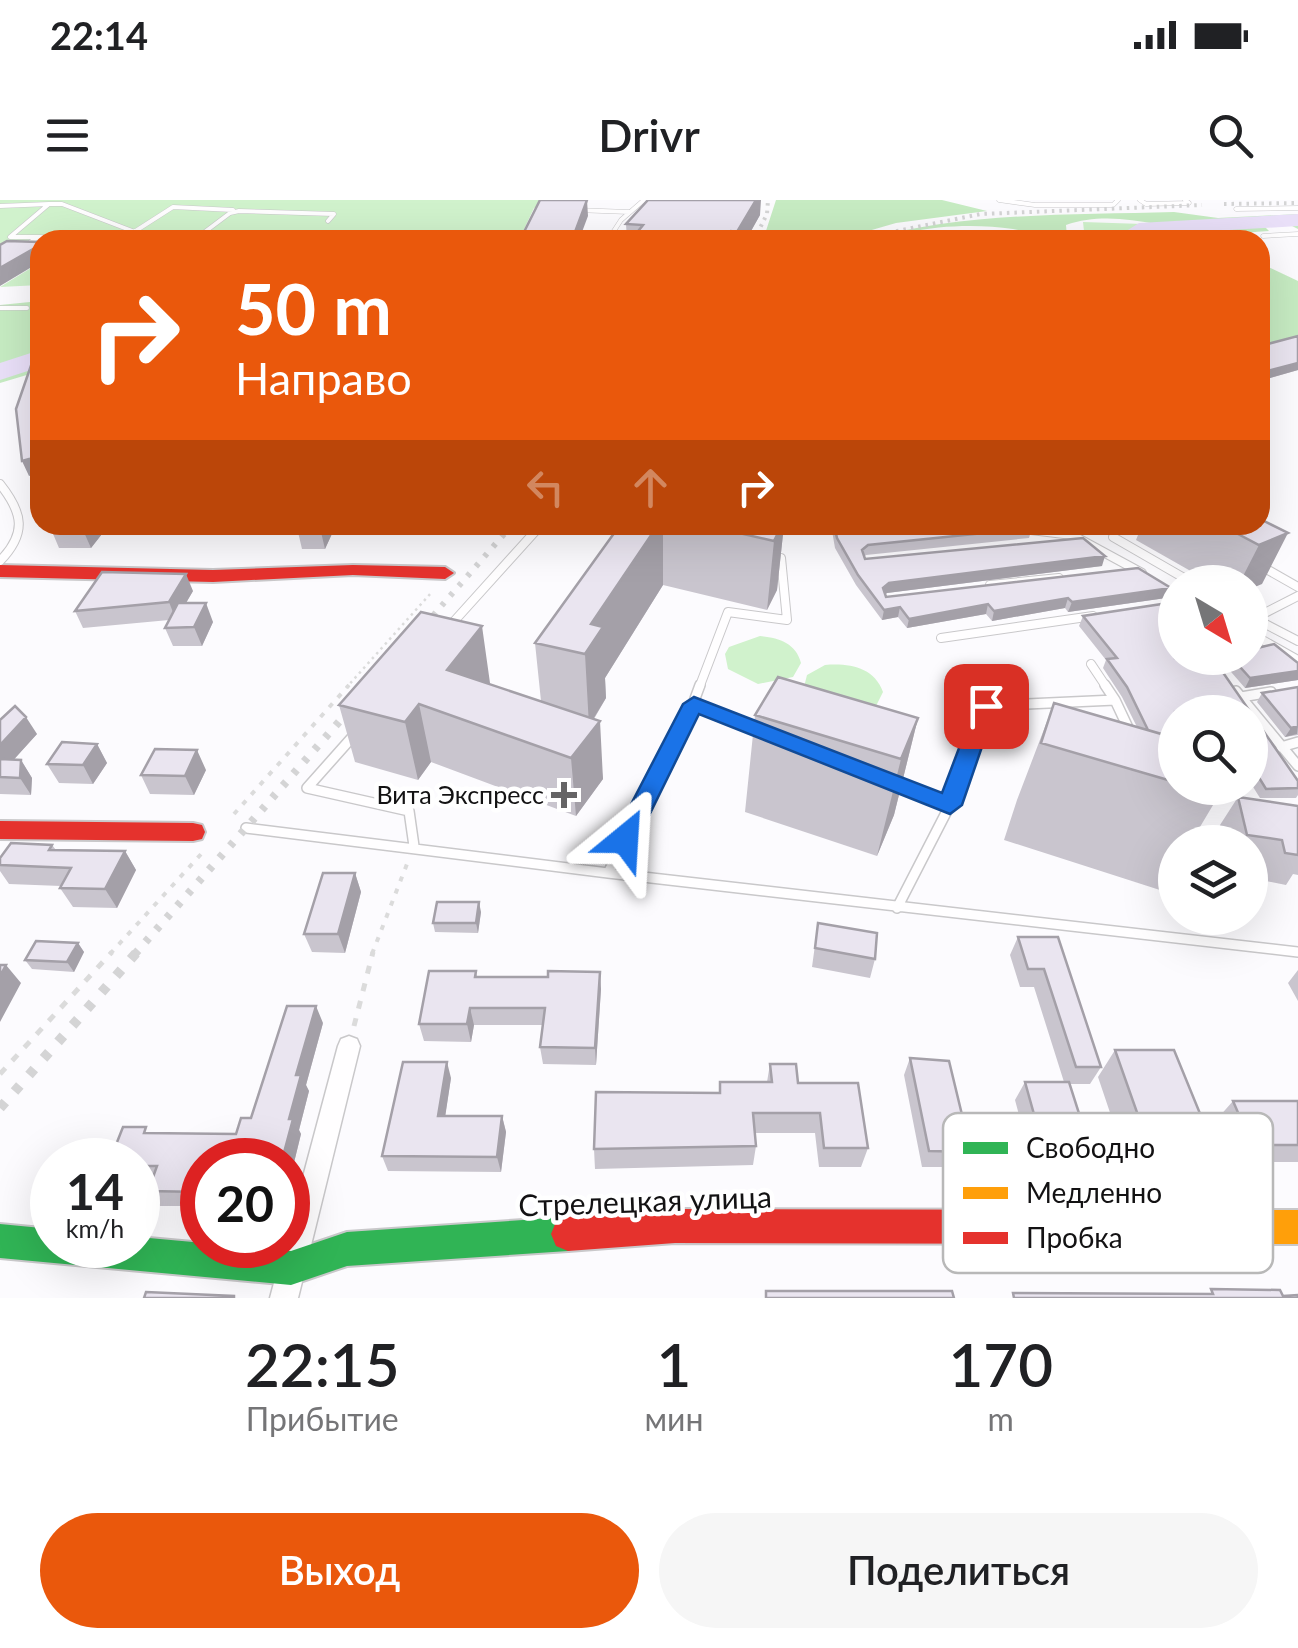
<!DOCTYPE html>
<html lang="ru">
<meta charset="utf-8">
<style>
:root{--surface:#fff;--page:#f6f6f6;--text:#202124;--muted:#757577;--accent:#ea580c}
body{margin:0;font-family:Lato,sans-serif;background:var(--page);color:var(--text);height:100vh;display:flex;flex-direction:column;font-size:38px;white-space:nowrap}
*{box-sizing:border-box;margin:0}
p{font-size:32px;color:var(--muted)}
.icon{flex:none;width:55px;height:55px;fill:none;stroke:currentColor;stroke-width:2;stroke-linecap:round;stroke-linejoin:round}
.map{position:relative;height:1098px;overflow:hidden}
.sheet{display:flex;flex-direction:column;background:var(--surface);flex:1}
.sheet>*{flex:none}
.guide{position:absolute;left:30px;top:30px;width:1240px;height:305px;border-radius:30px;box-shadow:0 10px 40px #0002;background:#ea580c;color:#fff;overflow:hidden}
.needle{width:65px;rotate:142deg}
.controls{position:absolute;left:1158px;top:365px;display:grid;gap:20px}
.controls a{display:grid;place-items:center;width:110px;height:110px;border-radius:50%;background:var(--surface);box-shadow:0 10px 40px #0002;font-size:50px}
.speed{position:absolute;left:30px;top:938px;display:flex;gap:20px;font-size:50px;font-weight:700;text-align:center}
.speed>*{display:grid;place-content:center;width:130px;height:130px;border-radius:50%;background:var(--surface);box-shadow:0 10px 40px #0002;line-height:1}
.speed small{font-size:25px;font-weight:400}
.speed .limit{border:15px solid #d22;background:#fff;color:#111}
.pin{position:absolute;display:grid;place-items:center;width:85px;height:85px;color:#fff;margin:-42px;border-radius:20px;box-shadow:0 5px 15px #0006}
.me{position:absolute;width:110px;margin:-55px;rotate:27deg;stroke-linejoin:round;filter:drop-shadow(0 0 8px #0008)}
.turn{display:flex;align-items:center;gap:35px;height:210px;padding:0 40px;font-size:45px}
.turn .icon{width:130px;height:130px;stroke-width:2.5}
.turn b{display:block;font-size:70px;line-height:85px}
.lanes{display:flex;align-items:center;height:95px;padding:0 40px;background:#0003;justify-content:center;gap:50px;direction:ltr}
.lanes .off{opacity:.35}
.eta{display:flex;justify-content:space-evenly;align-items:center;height:170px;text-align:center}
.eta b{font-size:60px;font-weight:600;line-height:70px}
.primary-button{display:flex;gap:20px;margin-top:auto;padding:20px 40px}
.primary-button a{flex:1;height:115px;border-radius:60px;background:var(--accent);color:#fff;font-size:40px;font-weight:600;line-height:115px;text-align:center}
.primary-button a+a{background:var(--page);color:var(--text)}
.status{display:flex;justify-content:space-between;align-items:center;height:70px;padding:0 50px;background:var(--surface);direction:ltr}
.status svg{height:28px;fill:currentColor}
header{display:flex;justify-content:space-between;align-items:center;height:130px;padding:0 40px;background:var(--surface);font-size:45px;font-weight:600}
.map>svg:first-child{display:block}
.green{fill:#d0f2cc}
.forest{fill:#c6ebc2}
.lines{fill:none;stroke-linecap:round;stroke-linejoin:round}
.river{fill:#e9dff8;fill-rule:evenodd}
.lane-far2-casing{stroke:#c9c8ca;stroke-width:5}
.lane-far1-casing{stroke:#c9c8ca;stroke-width:10}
.lane-casing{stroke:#c9c8ca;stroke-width:12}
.street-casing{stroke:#c9c8ca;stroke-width:3}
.fast-casing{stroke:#c9c8ca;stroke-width:4}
.slow-casing{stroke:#c9c8ca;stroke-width:4}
.jam-casing{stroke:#c9c8ca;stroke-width:4}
.path-far2{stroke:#dbdbdb;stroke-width:2.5;stroke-dasharray:2.5 4;stroke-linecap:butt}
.path-far1{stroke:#dbdbdb;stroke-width:4;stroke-dasharray:5 8;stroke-linecap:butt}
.path{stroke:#dbdbdb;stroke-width:5;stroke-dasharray:8 10;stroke-linecap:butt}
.lane-far2{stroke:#fffeff;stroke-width:4}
.lane-far1{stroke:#fffeff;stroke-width:8}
.lane{stroke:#fffeff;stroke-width:9}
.street{fill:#fffeff;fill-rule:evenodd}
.fast{fill:#30b455;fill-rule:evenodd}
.slow{fill:#ff9f0a;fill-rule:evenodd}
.jam{fill:#e5322d;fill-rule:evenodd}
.rail-far3{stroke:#d4d4d5;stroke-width:4;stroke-dasharray:2.5 5;stroke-linecap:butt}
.rail-far2{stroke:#d4d4d5;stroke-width:6;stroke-dasharray:4 9;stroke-linecap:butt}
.rail-far1{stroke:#d4d4d5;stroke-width:8;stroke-dasharray:5 11;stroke-linecap:butt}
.rail{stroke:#d4d4d5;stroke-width:10;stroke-dasharray:8 14;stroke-linecap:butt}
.wall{fill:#c9c5ce}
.shaded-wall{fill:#a4a0a8}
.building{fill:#eae5f0;stroke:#a4a0a8;stroke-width:2.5}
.route{fill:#1a73e8;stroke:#114b97;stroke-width:2.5}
.poi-dot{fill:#656465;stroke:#fff;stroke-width:4}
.labels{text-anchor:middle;stroke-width:9;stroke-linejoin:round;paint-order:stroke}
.poi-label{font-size:25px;fill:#131213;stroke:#fff;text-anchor:end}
.near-street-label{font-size:30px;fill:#131213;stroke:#fff}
.key{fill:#fff;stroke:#b8b8b8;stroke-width:2.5}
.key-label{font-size:28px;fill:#131213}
</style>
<div class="status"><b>22:14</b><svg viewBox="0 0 49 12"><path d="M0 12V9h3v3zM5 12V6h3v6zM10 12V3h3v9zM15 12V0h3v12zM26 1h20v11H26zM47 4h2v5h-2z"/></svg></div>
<header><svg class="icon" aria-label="menu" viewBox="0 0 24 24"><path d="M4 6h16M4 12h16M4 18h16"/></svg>Drivr<svg class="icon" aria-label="search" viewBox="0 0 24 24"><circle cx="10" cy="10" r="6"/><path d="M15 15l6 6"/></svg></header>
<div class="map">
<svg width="1298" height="1098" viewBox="0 0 1298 1098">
<rect width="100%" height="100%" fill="#fcfbfe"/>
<!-- green -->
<path class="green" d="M0,0h573l-39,8 -15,32h-479v45l-40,2 31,-19 -31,-1z
M1083,22l118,4 25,10 -8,4h-133z
M760,436c19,2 36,7 41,27l-8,14 -35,7 -30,-15 -3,-15 4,-7z
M825,465c24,-2 49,2 58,27l-8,16 -72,-17 4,-16z"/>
<!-- forest -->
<path class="forest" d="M776,0h166l45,11 -91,12 -59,17h-74z
M1174,12l44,6 80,-4v15l-12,-6h-25l8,8c-20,1 -42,5 -63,2 -45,-6 -94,-24 -140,-8l1,12c-21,9 -34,-5 -54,-8 -32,-5 -72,-4 -104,3l-1,8h-44c100,-28 207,-25 310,-28z
M1260,63l38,18v57l-38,8z
M40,101v70l-40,12v-78z"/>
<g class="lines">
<!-- river -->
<path class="river" d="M1298,14v12l-154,9 -2,5h-20l-2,-5 19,-12z
M40,150v17l-40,13v-17z"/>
<defs>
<path id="lane-far2" d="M999,0l36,5h78l5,-5
M1140,0l6,4 43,-1 -4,-3
M49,4h13l73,28
M0,6l49,-2 -39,33h28l-15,10 -23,-1
M1236,9l62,-1
M576,10l53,2
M1263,36l35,-2
M38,37l102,3
M123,39l50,-32 60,3
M194,40l36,-27 9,-2 95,3 -6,7
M608,40l13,-20 23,-20
M0,108h27"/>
<path id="lane-far1" d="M0,284c23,29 27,49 0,77
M1023,329l49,6 70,38
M1113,337l78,45
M1261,366l37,21
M990,385l69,-7
M1250,416l48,25
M1255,418l43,-22
M448,428l93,-103
M1250,433l48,27
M941,438l152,-22
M1091,464l16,24
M699,488l29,-76 59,8 -6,-62 -12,-3"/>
<path id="lane" d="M1236,491l62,75
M1241,497l30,-5
M1115,500l16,34
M693,504l7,-19
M765,532l-72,-28 -85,169 690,79
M355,534l-48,54 102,23 5,35
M1281,547l17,-5
M891,582l59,23 35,-99 130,-6 -10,-15
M246,628l362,45
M897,708l53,-103"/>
<path id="street" d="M349,836l8,3 3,7 -62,252h-28l14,-53h4v-12l50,-187 3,-7z"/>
<path id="fast" d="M568,1017l12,5 5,12 -5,12 -12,5 -221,15 -56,19 -291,-27v-34l52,5v16h86v-8l153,14 56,-19z"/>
<path id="slow" d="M1169,1010h129v34h-129l-12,-5 -5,-12 5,-12z"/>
<path id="jam" d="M0,365l213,5 140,-5 92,2 9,6 -9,6 -92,-4 -140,7 -213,-5z
M0,621l193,2 9,2 3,7 -3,7 -9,2 -193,-2z
M675,1009l494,1 12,5 5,12 -5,12 -12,5 -494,-1 -107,8 -12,-5 -5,-12 5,-12 12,-5z"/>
</defs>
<!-- lane-far2 casing -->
<use href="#lane-far2" class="lane-far2-casing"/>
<!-- lane-far1 casing -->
<use href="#lane-far1" class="lane-far1-casing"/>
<!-- lane casing -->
<use href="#lane" class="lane-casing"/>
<!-- street casing -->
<use href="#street" class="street-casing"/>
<!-- fast casing -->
<use href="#fast" class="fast-casing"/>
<!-- slow casing -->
<use href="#slow" class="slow-casing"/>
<!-- jam casing -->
<use href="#jam" class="jam-casing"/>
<!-- path-far2 -->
<path class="path-far2" d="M346,488l85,-95"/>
<!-- path-far1 -->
<path class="path-far1" d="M234,614l115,-129
M110,754l93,-102
M372,754l35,-90"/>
<!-- path -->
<path class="path" d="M354,826l19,-74
M0,874l112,-122"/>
<!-- lane-far2 -->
<use href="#lane-far2" class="lane-far2"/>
<!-- lane-far1 -->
<use href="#lane-far1" class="lane-far1"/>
<!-- lane -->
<use href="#lane" class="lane"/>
<!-- street -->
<use href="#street" class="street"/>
<!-- fast -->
<use href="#fast" class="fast"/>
<!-- slow -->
<use href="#slow" class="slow"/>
<!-- jam -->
<use href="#jam" class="jam"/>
<!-- rail-far3 -->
<path class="rail-far3" d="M1224,4l74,-1
M754,40l13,-26 1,-14
M852,40l129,-26 221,-9"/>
<!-- rail-far2 -->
<path class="rail-far2" d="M416,435l96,-110"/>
<!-- rail-far1 -->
<path class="rail-far1" d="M135,754l225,-256"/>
<!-- rail -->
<path class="rail" d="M0,908l137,-156"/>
</g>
<!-- wall -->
<path class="wall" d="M760,15l-14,25h-119l-1,-16z
M1298,136v34l-35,10 -3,-2v-32z
M54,325h55l-18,23h-32l-8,-19z
M336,325l-11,24h-23l-4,-17z
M620,325h164l-7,65 -10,20 -104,-25 -58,93 1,20 -12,21 9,60 -27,37 -145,-54 -13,18 -63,-18 -16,-57 151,-22 -1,1 52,17 -6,-58z
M831,325h162l39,3 -3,10 -163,17 -2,2 1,2 237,7 -215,27 -2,1 1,3 285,-9 -5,10 -98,14 -3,-4 -73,13 -6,-7 -79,14 -9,-11 -16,3 -26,-35 -21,-37z
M1142,325h118l2,59 -12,-2h-40l-74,-42z
M193,391l-7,12 27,19 -11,24h-29l-8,-18 4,-8 -86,8 -8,-17z
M1175,402v56h38l85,123v14l-2,3h-36l-10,-16v-70h-75v76h45l-1,7 -28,47h-16v28l-12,21 -159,-51 13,-40 37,-97 83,24 -15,-30 -19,-29 3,-8 -27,-34 4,-10z
M1253,449l45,14v17l-53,8 -26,-30h31z
M1298,487v48l-13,2 -28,-35 5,-9z
M755,515l163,3 -24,97 -17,41 -132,-44z
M0,520l37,14 -24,26h8l11,18 -1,17 -31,-1z
M97,544l10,19 -14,21 -34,-1 -12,-19z
M206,570l-12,25 -44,-1 -9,-19z
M1238,597l60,9v69l-5,-1 -7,11 -20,-4 -4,-12 -12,-2v-25h-26l-4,-17z
M52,645l4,5 69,1 11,19 -19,38 -44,-1 -13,-19 1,-2 -52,-2 -9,-13v-13z
M355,673l6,19 -16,61 -33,-1 -8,-18z
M481,712l-3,21 -43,-1 -2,-9z
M818,723l57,36 -5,19 -58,-11z
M1018,737h40l43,130 -11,17h-20l21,67 -12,17 -46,-1 -18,-67 10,-18h39l-30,-95h-14l-10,-32z
M78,743l6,9 -10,20 -42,-3 -7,-9z
M1298,770v31l-10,-18z
M476,771l1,6 124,12 -5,76 -53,-1 -3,-17 3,-22h-69l-3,17 -47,-1 -5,-17z
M323,823l-17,62 3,6 -10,39 2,4 -13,53v-27h-86v46h-42l-12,-15 3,-10h-13v-21l13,-27 85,1 15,-16z
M1115,850l95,88 -22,25h-61l-29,-86z
M910,858l61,94 -8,15h-41l-18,-92z
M770,864l28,19 70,65 -7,19h-42l-4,-34h-60l1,13 -3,19 -158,4 -1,-20 125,-56 1,-11h47z
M451,878l-6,38h57l4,16 -5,40 -113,-1 -6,-15z
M1233,901h65v61h-62l-18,-44z"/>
<!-- shaded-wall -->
<path class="shaded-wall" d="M587,0l1,16 -9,24h-7z
M756,0h5l-1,15 -14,25h-10l1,-8z
M40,45v17l-40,24v-18z
M35,154l5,12v22z
M1298,163v7l-35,10 4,-9z
M29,259l7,15 -7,2 -7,-15z
M87,325h22l-18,23 -8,-18z
M324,325h12l-11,24 -4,-17z
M658,325h5v60l-58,93 1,20 -17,28 -4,-72 6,-30z
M782,325h2l-7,65 -10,20 7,-69z
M1288,333l-26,51 -12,5v-7h-10l19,-37z
M1105,356l-3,10 -215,27 -6,5 2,-10 6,-5z
M186,374l7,17 -17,29 -7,-18z
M1171,388l-5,10 -98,14 4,-10z
M1068,398l-3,10 -73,13 2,-10z
M206,403l7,19 -11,24 -8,-19z
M988,404l-2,10 -79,14 2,-9z
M900,407l-2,10 -16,3 2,-10z
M482,426l8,57 -27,37 -16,-50z
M1298,471v9l-53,8 5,-10z
M419,504l12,58 -13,18 -13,-58z
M26,517l11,17 -37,41v-30z
M918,518l-24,97 -17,41 24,-97z
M600,521l3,58 -27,37 -5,-58z
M1298,526l-1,8 -12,3 6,-9z
M97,544l10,19 -14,21 -10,-19z
M197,550l9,20 -12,25 -9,-19z
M21,560l11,18 -1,17 -11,-17z
M125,651l11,19 -19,38 -12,-19z
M355,673l6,19 -16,61 -7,-19z
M479,702l2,10 -3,21 -2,-10z
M78,743l6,9 -10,20 -7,-10z
M6,765l15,18 -21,39v-46z
M600,772l1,17 -5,76 -1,-17z
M316,806l7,17 -17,62 3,6 -10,39 2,4 -13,53v-27h-6l14,-85z
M470,808l4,17 -3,17 -4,-18z
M447,862l4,16 -8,53 -5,-15z
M502,916l4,16 -5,40 -4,-15z"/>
<!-- building -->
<path class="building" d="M540,0h47l-15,40h-52z
M648,0h108l-19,32 -6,-1 -6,9h-94l12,-15 -17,-1z
M7,41l33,1v3l-40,23v-23z
M1298,136v27l-31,8 -7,-3v-22z
M35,154l5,34v97l-11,-26 -7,2 -6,-52z
M1260,319l28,14 -29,12 -38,-20h39z
M54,325h33l-4,5 -32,-1z
M301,325h23l-3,7h-23z
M620,325h38l-67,99 12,3 -18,27 -50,-11z
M704,325h78l-8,16z
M834,325h159l39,3 -164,17 -6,5 3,9 218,-21 22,18 -216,27 -6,5 3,9 252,-29 33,20 -99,14 -4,-4 -74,13 -6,-7 -79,15 -9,-12 -16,3 -26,-35 -21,-37z
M102,372l84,2 -17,28 -94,9z
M1175,402v56h38l85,123v7l-32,1 -16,-26v-51h-75v26l-27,-8 -21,-43 -20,-28 10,-1 -34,-42z
M178,403h28l-12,24 -29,1z
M421,412l61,14 -35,44 153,51 -29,37 -152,-54 -14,18 -66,-17z
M1274,444l24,19v8l-48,7 -18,-20h18v-13l3,4z
M778,477l140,41 -17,41 -146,-44z
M1298,487v39l-7,2 -29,-35z
M1054,503l121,35v44l-134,-39z
M15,506l11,11 -26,28v-25z
M62,542l35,2 -14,21 -36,-1z
M155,549l42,1 -12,26 -44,-1z
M0,559l21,1 -1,18 -20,-1z
M1194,588h26l-1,7z
M1238,597l60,9v49l-13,-2 -3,-13 -35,-5z
M11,643l41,2 -3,5 76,1 -20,38 -45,-1 11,-20 -71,-3v-7z
M323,673h32l-17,61h-34z
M437,702h42l-3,21h-43z
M818,723l59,10 -2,26 -60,-11z
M1018,737h40l43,130h-25l-32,-98h-16z
M36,741l42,2 -11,19 -42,-2z
M0,765h6l-6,11z
M429,771h47l-1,6h73v-6l52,1 -5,76 -55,-1 5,-39h-75l-3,16h-48z
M287,806h29l-20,69h5l-12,44h4l-11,41h-80v32l-54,-1 9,-25h-19v-6h-28l13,-33h23l-2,6 92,1 5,-16h10z
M1115,850h59l36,88h-64z
M910,858l39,3 22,91 -42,-1z
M403,862h44l-9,54h64l-5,41 -115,-1z
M770,864h26l2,19h60l10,65h-44l-4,-35h-67l3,33 -162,3 2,-57 124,1v-11h52z
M1025,882h44l22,69 -47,-1z
M1233,901h65v44h-46z
M1211,1089l69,1 3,6 15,-1v3h-284l-1,-5 200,1z
M766,1091h186l2,7h-188z
M146,1092l88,4v2h-90z"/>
<!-- route -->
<path class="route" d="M694,497l248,96 33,-87 11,-7 10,7 -34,99 -12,9 -251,-100 -65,132h-18l-3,-7 70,-135z"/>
<!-- markers -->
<path class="poi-dot" d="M559 580h10v10h10v10h-10v10h-10v-10h-10v-10h10z"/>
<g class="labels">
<!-- poi labels -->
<g class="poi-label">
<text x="544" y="604">Вита Экспресс</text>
</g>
<!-- near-street labels -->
<g class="near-street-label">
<text transform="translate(645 1002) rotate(-2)" y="10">Стрелецкая улица</text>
</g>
</g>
<!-- legend -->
<rect x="943" y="913" width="330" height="160" rx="15" class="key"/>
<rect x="963" y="942" width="45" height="12" fill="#30b455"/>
<rect x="963" y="987" width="45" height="12" fill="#ff9f0a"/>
<rect x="963" y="1032" width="45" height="12" fill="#e5322d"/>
<g class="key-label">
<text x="1026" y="958">Свободно</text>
<text x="1026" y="1003">Медленно</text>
<text x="1026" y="1048">Пробка</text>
</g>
</svg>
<div class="controls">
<a><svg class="needle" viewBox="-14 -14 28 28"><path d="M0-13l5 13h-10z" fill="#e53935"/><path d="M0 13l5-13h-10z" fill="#757577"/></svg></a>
<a><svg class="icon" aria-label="search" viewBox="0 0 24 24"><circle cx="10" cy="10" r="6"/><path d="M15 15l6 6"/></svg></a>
<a><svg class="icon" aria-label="layers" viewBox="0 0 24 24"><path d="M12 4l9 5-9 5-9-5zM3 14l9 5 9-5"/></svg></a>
</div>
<div class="speed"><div>14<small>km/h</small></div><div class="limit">20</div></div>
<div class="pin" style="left:986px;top:506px;background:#d93025"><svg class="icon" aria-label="arrive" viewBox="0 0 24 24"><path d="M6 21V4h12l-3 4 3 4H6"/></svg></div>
<svg class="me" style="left:625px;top:639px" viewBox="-20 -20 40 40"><path d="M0-17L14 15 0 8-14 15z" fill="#1a73e8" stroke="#fff" stroke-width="4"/></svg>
<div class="guide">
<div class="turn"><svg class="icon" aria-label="right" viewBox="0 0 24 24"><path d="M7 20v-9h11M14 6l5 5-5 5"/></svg><div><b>50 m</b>Направо</div></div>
<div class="lanes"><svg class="icon off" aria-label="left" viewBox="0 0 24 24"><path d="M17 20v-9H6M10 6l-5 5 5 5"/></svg><svg class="icon off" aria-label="ahead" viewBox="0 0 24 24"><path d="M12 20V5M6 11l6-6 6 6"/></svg><svg class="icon" aria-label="right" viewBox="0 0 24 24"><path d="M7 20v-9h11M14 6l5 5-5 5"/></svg></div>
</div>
</div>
<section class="sheet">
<div class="eta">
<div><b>22:15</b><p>Прибытие</p></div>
<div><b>1</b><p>мин</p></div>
<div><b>170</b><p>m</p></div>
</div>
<div class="primary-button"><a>Выход</a><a>Поделиться</a></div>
</section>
